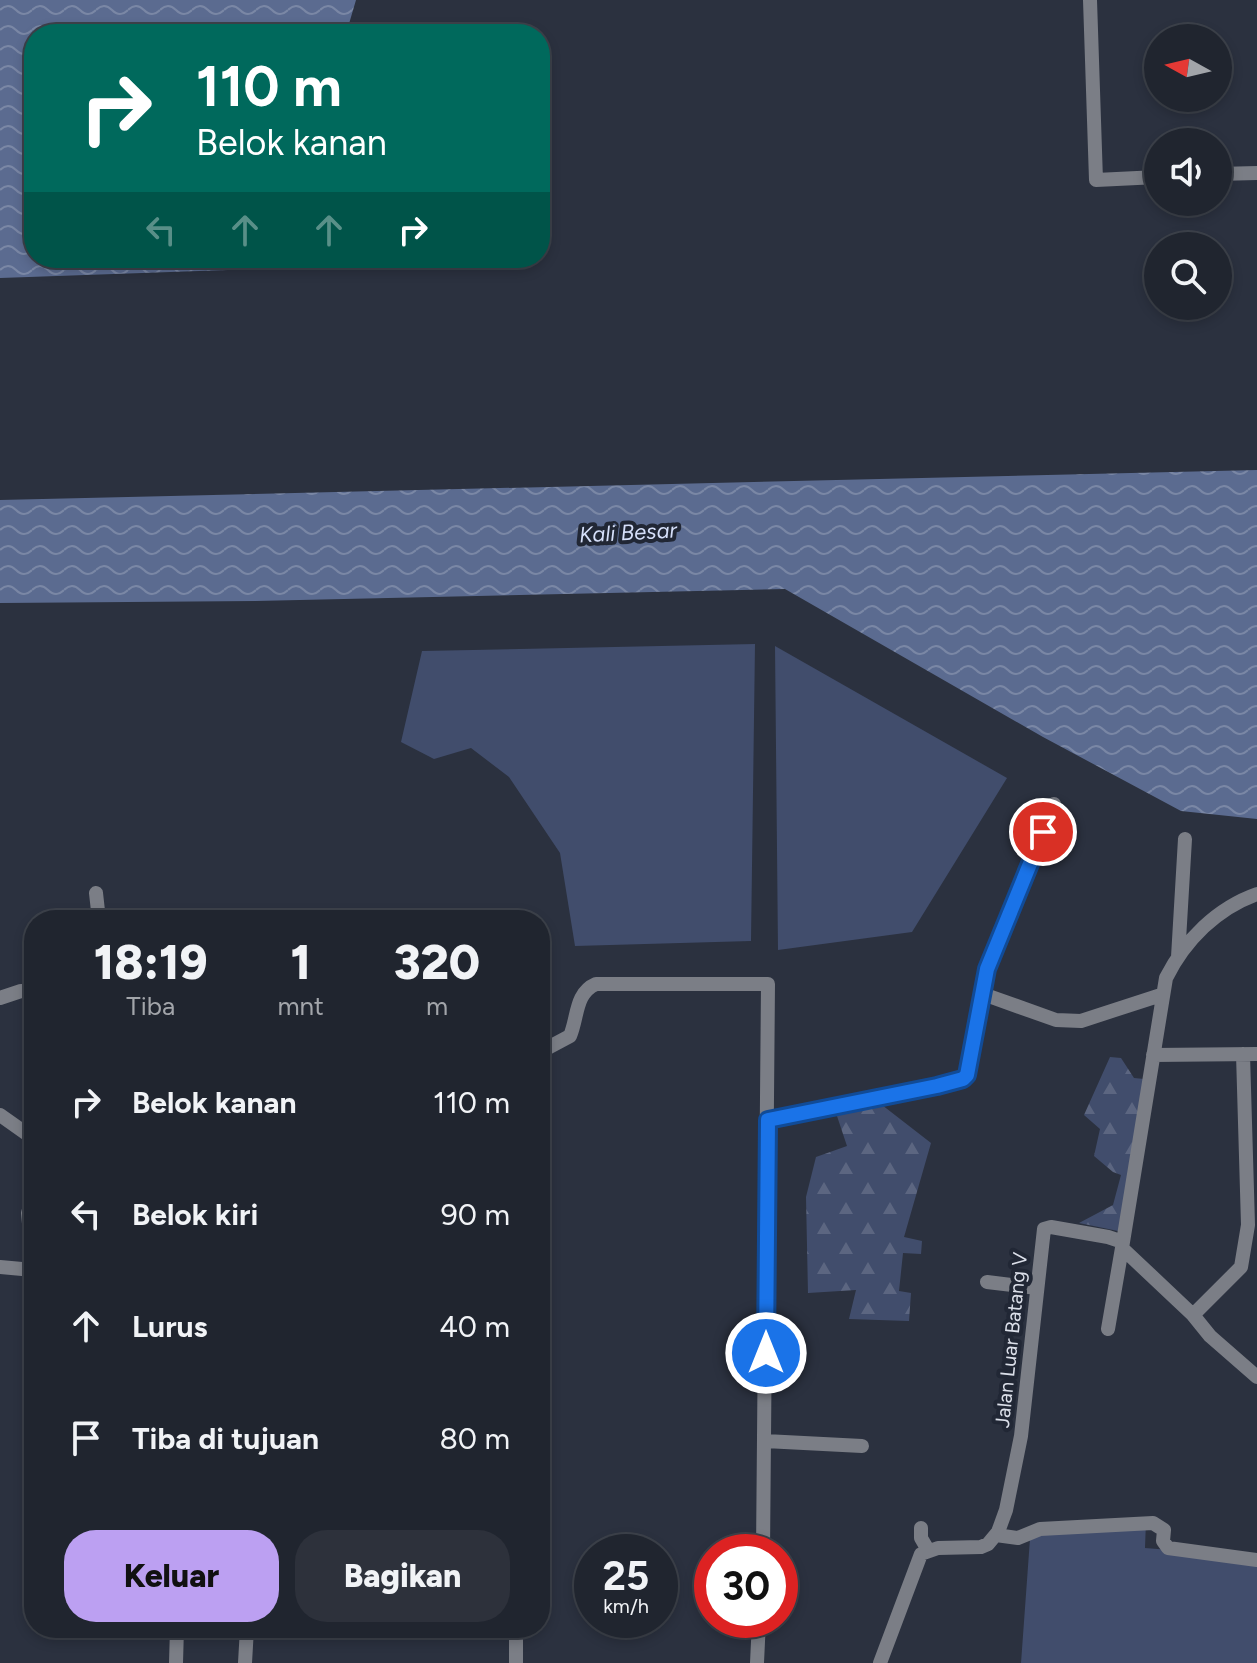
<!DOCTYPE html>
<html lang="id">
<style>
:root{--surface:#20252f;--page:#2d313b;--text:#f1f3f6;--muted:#a2a5aa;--line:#3d424b;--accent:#bca0f2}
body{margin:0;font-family:Figtree,sans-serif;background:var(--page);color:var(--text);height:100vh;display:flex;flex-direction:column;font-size:30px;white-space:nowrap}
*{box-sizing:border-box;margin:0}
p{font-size:26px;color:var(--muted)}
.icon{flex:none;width:44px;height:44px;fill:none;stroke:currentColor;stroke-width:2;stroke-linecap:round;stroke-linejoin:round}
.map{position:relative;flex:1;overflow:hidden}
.side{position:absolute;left:24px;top:910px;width:526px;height:728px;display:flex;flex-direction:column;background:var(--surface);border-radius:32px;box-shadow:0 4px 12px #0003,0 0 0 2px var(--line)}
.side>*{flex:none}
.hud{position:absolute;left:24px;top:24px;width:526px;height:244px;border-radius:32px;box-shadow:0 4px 12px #0003,0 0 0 2px var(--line);background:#00695c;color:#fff;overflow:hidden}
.needle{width:52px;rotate:278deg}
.fabs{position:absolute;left:1144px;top:24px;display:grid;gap:16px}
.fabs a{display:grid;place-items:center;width:88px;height:88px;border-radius:50%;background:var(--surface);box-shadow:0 4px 12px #0003,0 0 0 2px var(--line);font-size:40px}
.speed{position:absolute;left:574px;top:1534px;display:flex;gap:16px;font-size:40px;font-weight:700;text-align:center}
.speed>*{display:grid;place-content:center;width:104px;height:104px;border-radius:50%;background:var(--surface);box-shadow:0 4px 12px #0003,0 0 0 2px var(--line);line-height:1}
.speed small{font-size:20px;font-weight:400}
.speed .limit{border:12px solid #d22;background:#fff;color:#111}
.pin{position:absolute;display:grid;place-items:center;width:68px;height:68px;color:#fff;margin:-34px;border:4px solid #fff;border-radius:50%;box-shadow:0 2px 8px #0007}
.me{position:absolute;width:88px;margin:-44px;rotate:0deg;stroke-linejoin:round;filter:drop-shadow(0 0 6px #0008)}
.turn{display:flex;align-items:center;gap:28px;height:168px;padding:0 40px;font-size:36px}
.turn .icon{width:104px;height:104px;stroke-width:2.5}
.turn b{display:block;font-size:56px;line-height:68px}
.lanes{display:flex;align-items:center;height:76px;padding:0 40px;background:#0003;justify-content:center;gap:40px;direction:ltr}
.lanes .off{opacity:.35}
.eta{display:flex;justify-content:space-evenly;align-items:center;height:136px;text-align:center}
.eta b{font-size:48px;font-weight:800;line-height:56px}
.cta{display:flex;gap:16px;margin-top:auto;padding:16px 40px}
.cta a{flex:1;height:92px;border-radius:32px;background:var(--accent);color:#111;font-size:32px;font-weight:800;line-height:92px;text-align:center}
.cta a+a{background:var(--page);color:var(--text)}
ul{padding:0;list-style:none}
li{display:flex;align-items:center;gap:24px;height:112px;padding:0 40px}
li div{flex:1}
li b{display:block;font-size:30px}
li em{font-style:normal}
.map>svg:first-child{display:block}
.green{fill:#414d6c}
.forest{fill:url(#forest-firs)}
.water{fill:url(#water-waves)}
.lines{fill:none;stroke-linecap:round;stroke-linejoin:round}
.minor{stroke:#7b7e86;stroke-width:14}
.route-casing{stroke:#114b97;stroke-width:20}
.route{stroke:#1a73e8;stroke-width:14}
.labels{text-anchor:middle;stroke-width:8;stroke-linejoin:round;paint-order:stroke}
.street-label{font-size:20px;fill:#dbdfe9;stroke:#212735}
.water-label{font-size:22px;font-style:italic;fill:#d5dff9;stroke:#212735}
</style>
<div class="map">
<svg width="1257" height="1663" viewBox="0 0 1257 1663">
<defs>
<pattern id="forest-firs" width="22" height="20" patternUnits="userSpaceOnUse" patternTransform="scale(2)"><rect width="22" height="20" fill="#414d6c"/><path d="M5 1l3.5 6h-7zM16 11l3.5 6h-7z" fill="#5c6681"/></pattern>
<pattern id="water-waves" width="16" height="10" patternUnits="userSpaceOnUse" patternTransform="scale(2)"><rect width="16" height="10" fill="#5b6b90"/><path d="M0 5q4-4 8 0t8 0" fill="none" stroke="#7a87a5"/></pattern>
</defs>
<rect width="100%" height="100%" fill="#2b313f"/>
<!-- green -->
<path class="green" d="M755,644l-4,297 -176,5 -15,-93 -51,-76 -38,-29 -37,11 -33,-17 21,-91z
M775,646l232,132 -95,154 -134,18z
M1146,1521l-1,27 112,9v106h-236l10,-138z"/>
<!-- forest -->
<path class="forest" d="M1110,1057l11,1 13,20 10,1 -21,153 -44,-9 34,-18 8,-30 -8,-3 -19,-16 6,-27 -16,-14z
M882,1105l49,38 -27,94 18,4 -1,13 -18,-1 -4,38 12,2 -2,28 -60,-2 7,-29 -48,3 -2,-96 10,-40 31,-11 -11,-33z"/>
<!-- water -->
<path class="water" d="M0,0h356l-10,34h-312v224h253l-1,10 -286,10z
M1257,470v349l-76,-8 -138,-74 -258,-148 -530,12 -255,2v-103z"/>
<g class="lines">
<!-- minor -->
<path class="minor" d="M1090,0l6,180 62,-3
M1218,174l39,-1
M96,893l3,27
M1257,894c-40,14 -72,46 -91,84l-44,270 71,67 17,21 47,41
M1178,957l7,-118
M983,994l73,26 25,1 80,-26
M0,998l21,-7h13
M540,1052l30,-16c8,-19 5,-43 26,-52h172l-5,568
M1153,1055l104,-1
M0,1115l34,24
M768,1120l169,-34 26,-7 4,-4 20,-106 67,-165
M34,1193l-6,20 6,63
M0,1267l33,3
M987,1282l50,6
M1193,1315l48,-48 7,-42 -5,-171
M1108,1329l14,-81
M765,1441l97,5
M921,1528v10l7,12
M996,1535l22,3 22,-9 113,-6 11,7 -1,11 5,7 89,12
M176,1663l1,-35
M245,1663l2,-35
M516,1663v-35
M757,1663l2,-43
M880,1663l41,-109 17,-6 43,-1 7,-3 10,-12 8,-22 15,-74 23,-207 7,-2 57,10 15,5"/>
</g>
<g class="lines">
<defs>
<path id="route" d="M766,1353l2,-233 169,-34 26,-7 4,-4 20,-106 56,-137"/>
</defs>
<!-- route casing -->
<use href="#route" class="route-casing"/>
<!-- route -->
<use href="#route" class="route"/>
</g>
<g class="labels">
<!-- street labels -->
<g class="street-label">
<text transform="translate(1011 1340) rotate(-84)" y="7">Jalan Luar Batang V</text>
</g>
<!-- water labels -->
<g class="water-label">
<text transform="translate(628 532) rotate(-3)" y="8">Kali Besar</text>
</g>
</g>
</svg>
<div class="fabs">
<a><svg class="needle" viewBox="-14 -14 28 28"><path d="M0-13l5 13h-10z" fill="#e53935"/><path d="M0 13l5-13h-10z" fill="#a2a5aa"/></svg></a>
<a><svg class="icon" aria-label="sound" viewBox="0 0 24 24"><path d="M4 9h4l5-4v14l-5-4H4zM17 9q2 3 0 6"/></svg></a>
<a><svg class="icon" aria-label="search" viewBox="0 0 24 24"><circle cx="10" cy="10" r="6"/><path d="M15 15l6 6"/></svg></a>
</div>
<div class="speed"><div>25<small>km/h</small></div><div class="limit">30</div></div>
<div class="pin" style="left:1043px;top:832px;background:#d93025"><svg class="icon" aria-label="arrive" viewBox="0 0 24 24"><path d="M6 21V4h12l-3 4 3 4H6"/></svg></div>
<svg class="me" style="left:766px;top:1353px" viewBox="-20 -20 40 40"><circle r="17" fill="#1a73e8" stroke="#fff" stroke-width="3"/><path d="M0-11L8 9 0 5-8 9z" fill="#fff"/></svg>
<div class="hud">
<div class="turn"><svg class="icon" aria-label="right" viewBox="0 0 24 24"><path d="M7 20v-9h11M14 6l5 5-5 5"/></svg><div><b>110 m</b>Belok kanan</div></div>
<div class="lanes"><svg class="icon off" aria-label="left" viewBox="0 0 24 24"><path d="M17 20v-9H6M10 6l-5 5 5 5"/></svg><svg class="icon off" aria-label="ahead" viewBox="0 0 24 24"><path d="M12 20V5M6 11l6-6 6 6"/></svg><svg class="icon off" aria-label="ahead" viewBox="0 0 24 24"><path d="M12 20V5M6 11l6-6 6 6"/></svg><svg class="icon" aria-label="right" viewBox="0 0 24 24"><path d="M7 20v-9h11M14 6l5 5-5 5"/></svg></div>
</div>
<section class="side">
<div class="eta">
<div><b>18:19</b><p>Tiba</p></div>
<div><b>1</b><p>mnt</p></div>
<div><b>320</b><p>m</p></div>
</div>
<ul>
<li><svg class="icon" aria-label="right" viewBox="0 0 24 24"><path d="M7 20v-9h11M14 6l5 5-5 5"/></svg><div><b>Belok kanan</b></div><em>110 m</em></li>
<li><svg class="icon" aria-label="left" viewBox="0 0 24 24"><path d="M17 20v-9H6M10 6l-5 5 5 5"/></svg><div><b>Belok kiri</b></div><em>90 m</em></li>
<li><svg class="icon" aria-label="ahead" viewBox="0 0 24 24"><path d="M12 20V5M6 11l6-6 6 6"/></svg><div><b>Lurus</b></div><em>40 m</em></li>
<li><svg class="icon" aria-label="arrive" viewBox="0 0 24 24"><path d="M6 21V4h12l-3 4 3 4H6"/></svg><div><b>Tiba di tujuan</b></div><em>80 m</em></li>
</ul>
<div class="cta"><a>Keluar</a><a>Bagikan</a></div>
</section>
</div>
